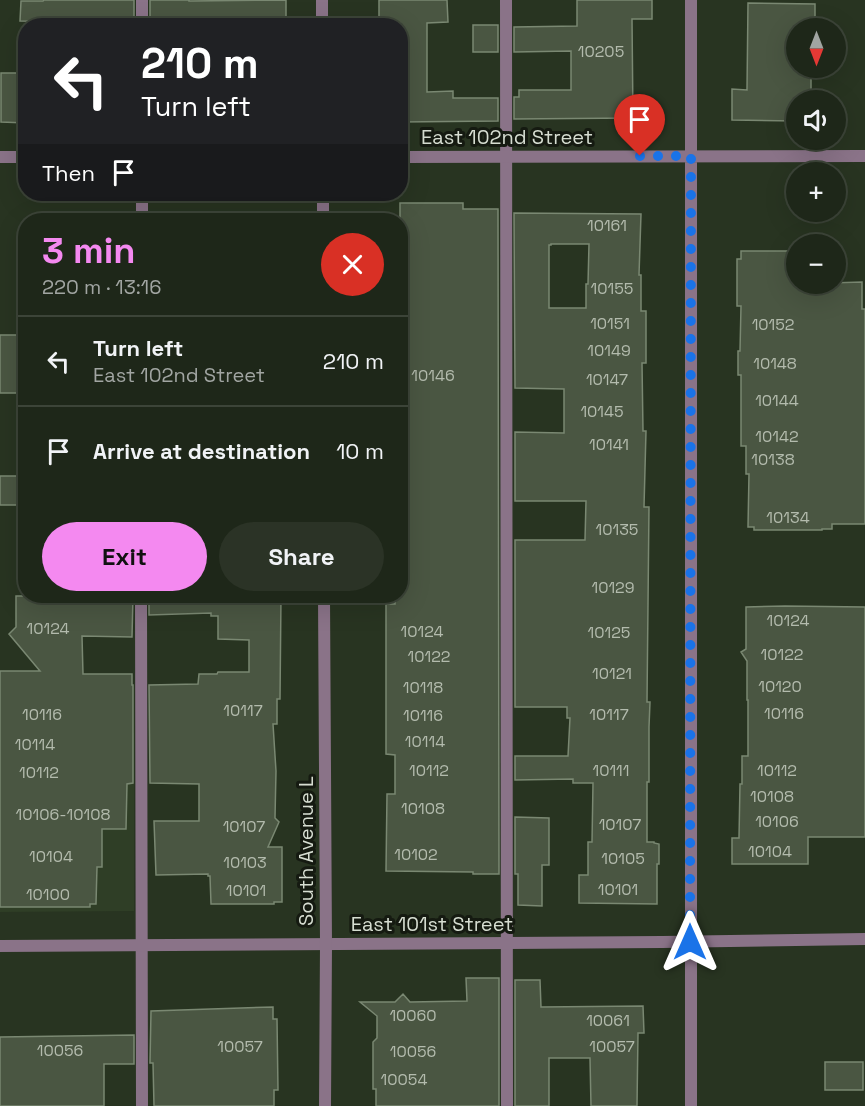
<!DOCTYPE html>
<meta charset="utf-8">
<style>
:root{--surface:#1e2719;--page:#2b3326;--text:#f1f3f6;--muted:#a1a5a2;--line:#3c4438;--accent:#f489f0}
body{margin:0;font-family:"Space Grotesk",sans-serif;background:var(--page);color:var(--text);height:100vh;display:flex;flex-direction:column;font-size:22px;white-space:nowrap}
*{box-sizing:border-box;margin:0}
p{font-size:20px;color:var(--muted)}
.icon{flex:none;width:33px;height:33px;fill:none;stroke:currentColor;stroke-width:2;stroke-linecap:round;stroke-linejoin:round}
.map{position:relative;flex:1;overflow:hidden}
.panel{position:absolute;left:18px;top:213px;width:390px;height:390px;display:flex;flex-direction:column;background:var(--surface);border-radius:24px;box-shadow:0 6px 24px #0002,0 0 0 2px var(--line)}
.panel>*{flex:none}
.banner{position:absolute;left:18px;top:18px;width:390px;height:183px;border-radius:24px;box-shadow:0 6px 24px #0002,0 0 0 2px var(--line);background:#202124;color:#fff;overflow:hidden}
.needle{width:39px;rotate:180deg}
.fabs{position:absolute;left:786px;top:18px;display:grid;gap:12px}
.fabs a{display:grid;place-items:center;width:60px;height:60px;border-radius:50%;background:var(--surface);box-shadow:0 6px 24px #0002,0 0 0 2px var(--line);font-size:30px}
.pin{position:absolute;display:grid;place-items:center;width:51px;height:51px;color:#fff;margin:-62px -26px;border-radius:50% 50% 50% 0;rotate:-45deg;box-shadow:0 0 6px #0007}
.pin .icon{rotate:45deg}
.me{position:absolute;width:66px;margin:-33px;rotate:0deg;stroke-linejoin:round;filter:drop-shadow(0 0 4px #0008)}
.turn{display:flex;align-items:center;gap:21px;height:126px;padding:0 24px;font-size:27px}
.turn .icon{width:78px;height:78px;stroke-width:2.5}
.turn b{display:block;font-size:42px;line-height:51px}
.then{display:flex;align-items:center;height:57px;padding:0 24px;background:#0003;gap:12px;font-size:22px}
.round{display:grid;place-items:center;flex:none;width:63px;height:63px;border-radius:32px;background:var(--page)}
.headline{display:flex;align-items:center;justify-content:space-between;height:102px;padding:0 24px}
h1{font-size:36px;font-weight:800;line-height:45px;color:var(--accent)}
.action{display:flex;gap:12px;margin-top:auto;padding:12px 24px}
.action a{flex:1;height:69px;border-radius:36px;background:var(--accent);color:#111;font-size:24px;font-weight:800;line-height:69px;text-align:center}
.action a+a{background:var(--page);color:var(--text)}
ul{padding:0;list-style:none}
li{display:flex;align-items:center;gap:18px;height:90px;padding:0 24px;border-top:2px solid var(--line)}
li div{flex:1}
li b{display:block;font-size:22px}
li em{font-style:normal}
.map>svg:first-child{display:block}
.built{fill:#2f3e26}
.building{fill:#4a5642;stroke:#7a8872;stroke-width:1.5;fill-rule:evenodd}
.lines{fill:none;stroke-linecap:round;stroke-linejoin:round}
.service{stroke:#8a7388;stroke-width:12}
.minor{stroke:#8a7388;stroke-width:12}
.tertiary{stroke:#8a7388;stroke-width:12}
.route{stroke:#1a73e8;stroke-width:10;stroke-dasharray:0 18}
.labels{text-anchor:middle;stroke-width:6;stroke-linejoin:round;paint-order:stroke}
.number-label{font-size:16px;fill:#b3bbad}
.street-label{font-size:20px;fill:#d6ddd1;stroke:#151a11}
</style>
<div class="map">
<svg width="865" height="1106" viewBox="0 0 865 1106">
<rect width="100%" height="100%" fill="#283421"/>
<!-- built -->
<path class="built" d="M0,733h134v178l-134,1z"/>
<!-- building -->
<path class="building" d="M44,0h90v22l-114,-1 1,-20h22z
M150,0h39v1l97,-1v25l-53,-1v-2h-11v-2l-38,1v4h-29v-4h-5z
M379,0h68l1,22 -21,1v69l26,-1v7h45v23l-98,1v-99h-21z
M577,0h75v19h-20l1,99 -119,1v-22h5v-7h52v-39l-57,1v-25l63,-1z
M748,3l67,1v24h-19v40h15v32h-15v21l-64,-1v-31l15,1z
M473,25h25v27h-25z
M1,73h25v50l-25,-1z
M400,203h63v6h35l1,665h-26v-2l-87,-1 1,-77h8v-39l-9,-1v-150h9v-8h5z
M514,213l127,1 -2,61h2v36h5v52h-4l1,68h3l-2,76h5l-2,195h3l-1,25v55h-2v60h7v1l5,1v20h-2v40l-78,-1v-28h9v-33h4l1,-59h-20v-4l-58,1v-24h53l2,-38h-3v-11h-52v-167h70l1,-39h-71v-69l49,1v-44l-49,-1zM551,244h38l-1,40h-2v24h-37v-63h2z
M741,251h55v33l66,-2v27h3v215h-33v5h-10v1h-68v-3h-6l1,-53h-3v-28h-5v-71h-3v-24h2l1,-45h-4v-47h4z
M0,335h26v58h-26z
M0,476h26v29h-26z
M16,596h117l-1,41 -50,-1 1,38h49v11h1v98l-6,1 -1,45h-24v38h-5l-1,37h-6v3h-90v-236h40l-31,-37 7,-7z
M149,596h132l-1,103h-3v25h-4l3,47 -1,47 4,4 -11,25h14v55h-8v2h-63l-1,-28h-2v-2l-52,1 -2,-54h45v-37l-49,-1 -1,-98 49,-1 1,-10h18l1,-2h31v-32l-31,-1v-23h-7v-3l-62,2z
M785,606l80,1v230h-57v27h-76v-26h7l1,-54h2v-28h6v-56h-1v-39l-6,-9 5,-3v-42z
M515,817l34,1v47h-7v41l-24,-1v-31h-3z
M466,978h33v128h-123v-17h-3v-47l4,-4v-22l-17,-14h35l8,-8 7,8 57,-1z
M515,980h25l1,27 102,-1 1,27h-6l-1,73h-46l-1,-48h-41v48h-34z
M273,1007v12h4l1,71h-4v16h-120l-1,-43h-3l1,-52z
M134,1035v29h-30v42h-104v-69z
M825,1062h38v28h-38z"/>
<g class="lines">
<!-- service -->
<path class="service" d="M142,0v26
M506,0l1,1106
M142,220v-26
M141,596l1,510"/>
<!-- minor -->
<path class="minor" d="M0,157h26
M400,157l465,-1
M0,946l662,-4 203,-3
M691,1106v-1106"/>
<!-- tertiary -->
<path class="tertiary" d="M322,0v26
M323,194v26
M324,596l2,348 -1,162"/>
</g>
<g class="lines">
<!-- route -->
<path class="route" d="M640,156h51l-1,786"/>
</g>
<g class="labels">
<!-- number labels -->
<g class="number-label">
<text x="601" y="57">10205</text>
<text x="607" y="231">10161</text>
<text x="612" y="294">10155</text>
<text x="610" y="329">10151</text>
<text x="773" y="330">10152</text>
<text x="609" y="356">10149</text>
<text x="775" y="369">10148</text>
<text x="433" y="381">10146</text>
<text x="607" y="385">10147</text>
<text x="777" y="406">10144</text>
<text x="602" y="417">10145</text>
<text x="777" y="442">10142</text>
<text x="609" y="450">10141</text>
<text x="773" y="465">10138</text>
<text x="788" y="523">10134</text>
<text x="617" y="535">10135</text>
<text x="613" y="593">10129</text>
<text x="788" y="626">10124</text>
<text x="48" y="634">10124</text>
<text x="422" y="637">10124</text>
<text x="609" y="638">10125</text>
<text x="782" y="660">10122</text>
<text x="429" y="662">10122</text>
<text x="612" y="679">10121</text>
<text x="780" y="692">10120</text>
<text x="423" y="693">10118</text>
<text x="243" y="716">10117</text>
<text x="784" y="719">10116</text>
<text x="42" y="720">10116</text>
<text x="609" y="720">10117</text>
<text x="423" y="721">10116</text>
<text x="425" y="747">10114</text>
<text x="35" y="750">10114</text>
<text x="429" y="776">10112</text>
<text x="611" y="776">10111</text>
<text x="777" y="776">10112</text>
<text x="39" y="778">10112</text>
<text x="772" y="802">10108</text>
<text x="423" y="814">10108</text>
<text x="63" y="820">10106-10108</text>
<text x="777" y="827">10106</text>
<text x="620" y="830">10107</text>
<text x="244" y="832">10107</text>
<text x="770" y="857">10104</text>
<text x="416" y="860">10102</text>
<text x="51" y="862">10104</text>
<text x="623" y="864">10105</text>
<text x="245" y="868">10103</text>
<text x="618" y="895">10101</text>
<text x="246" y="896">10101</text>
<text x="48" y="900">10100</text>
<text x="413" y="1021">10060</text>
<text x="608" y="1026">10061</text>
<text x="240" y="1052">10057</text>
<text x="612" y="1052">10057</text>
<text x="60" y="1056">10056</text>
<text x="413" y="1057">10056</text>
<text x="404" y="1085">10054</text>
</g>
<!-- street labels -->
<g class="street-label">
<text x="507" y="144">East 102nd Street</text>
<text transform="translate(306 851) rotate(-90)" y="7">South Avenue L</text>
<text x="432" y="931">East 101st Street</text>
</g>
</g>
</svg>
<div class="fabs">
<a><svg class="needle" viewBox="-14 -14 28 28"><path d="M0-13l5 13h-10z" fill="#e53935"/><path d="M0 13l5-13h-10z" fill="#a1a5a2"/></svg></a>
<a><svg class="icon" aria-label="sound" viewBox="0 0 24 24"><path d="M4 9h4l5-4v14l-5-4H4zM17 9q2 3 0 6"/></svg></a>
<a>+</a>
<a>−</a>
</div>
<div class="pin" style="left:640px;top:156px;background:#d93025"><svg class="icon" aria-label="arrive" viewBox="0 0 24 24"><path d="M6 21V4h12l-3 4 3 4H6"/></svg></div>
<svg class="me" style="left:690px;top:942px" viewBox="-20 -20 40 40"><path d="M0-17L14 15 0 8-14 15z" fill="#1a73e8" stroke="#fff" stroke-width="4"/></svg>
<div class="banner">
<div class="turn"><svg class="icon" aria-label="left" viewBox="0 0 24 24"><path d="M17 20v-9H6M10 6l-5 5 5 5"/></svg><div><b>210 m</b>Turn left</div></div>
<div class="then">Then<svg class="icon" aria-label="arrive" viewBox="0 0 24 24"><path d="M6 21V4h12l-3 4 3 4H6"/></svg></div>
</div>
<section class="panel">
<div class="headline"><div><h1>3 min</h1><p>220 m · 13:16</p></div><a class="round" style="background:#d93025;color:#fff"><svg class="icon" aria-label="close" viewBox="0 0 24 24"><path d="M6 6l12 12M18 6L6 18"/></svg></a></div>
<ul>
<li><svg class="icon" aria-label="left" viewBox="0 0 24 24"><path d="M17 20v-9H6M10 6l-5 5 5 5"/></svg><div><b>Turn left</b><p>East 102nd Street</p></div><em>210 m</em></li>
<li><svg class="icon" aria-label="arrive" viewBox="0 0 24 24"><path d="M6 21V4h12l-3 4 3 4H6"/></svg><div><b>Arrive at destination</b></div><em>10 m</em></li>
</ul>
<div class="action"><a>Exit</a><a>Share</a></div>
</section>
</div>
